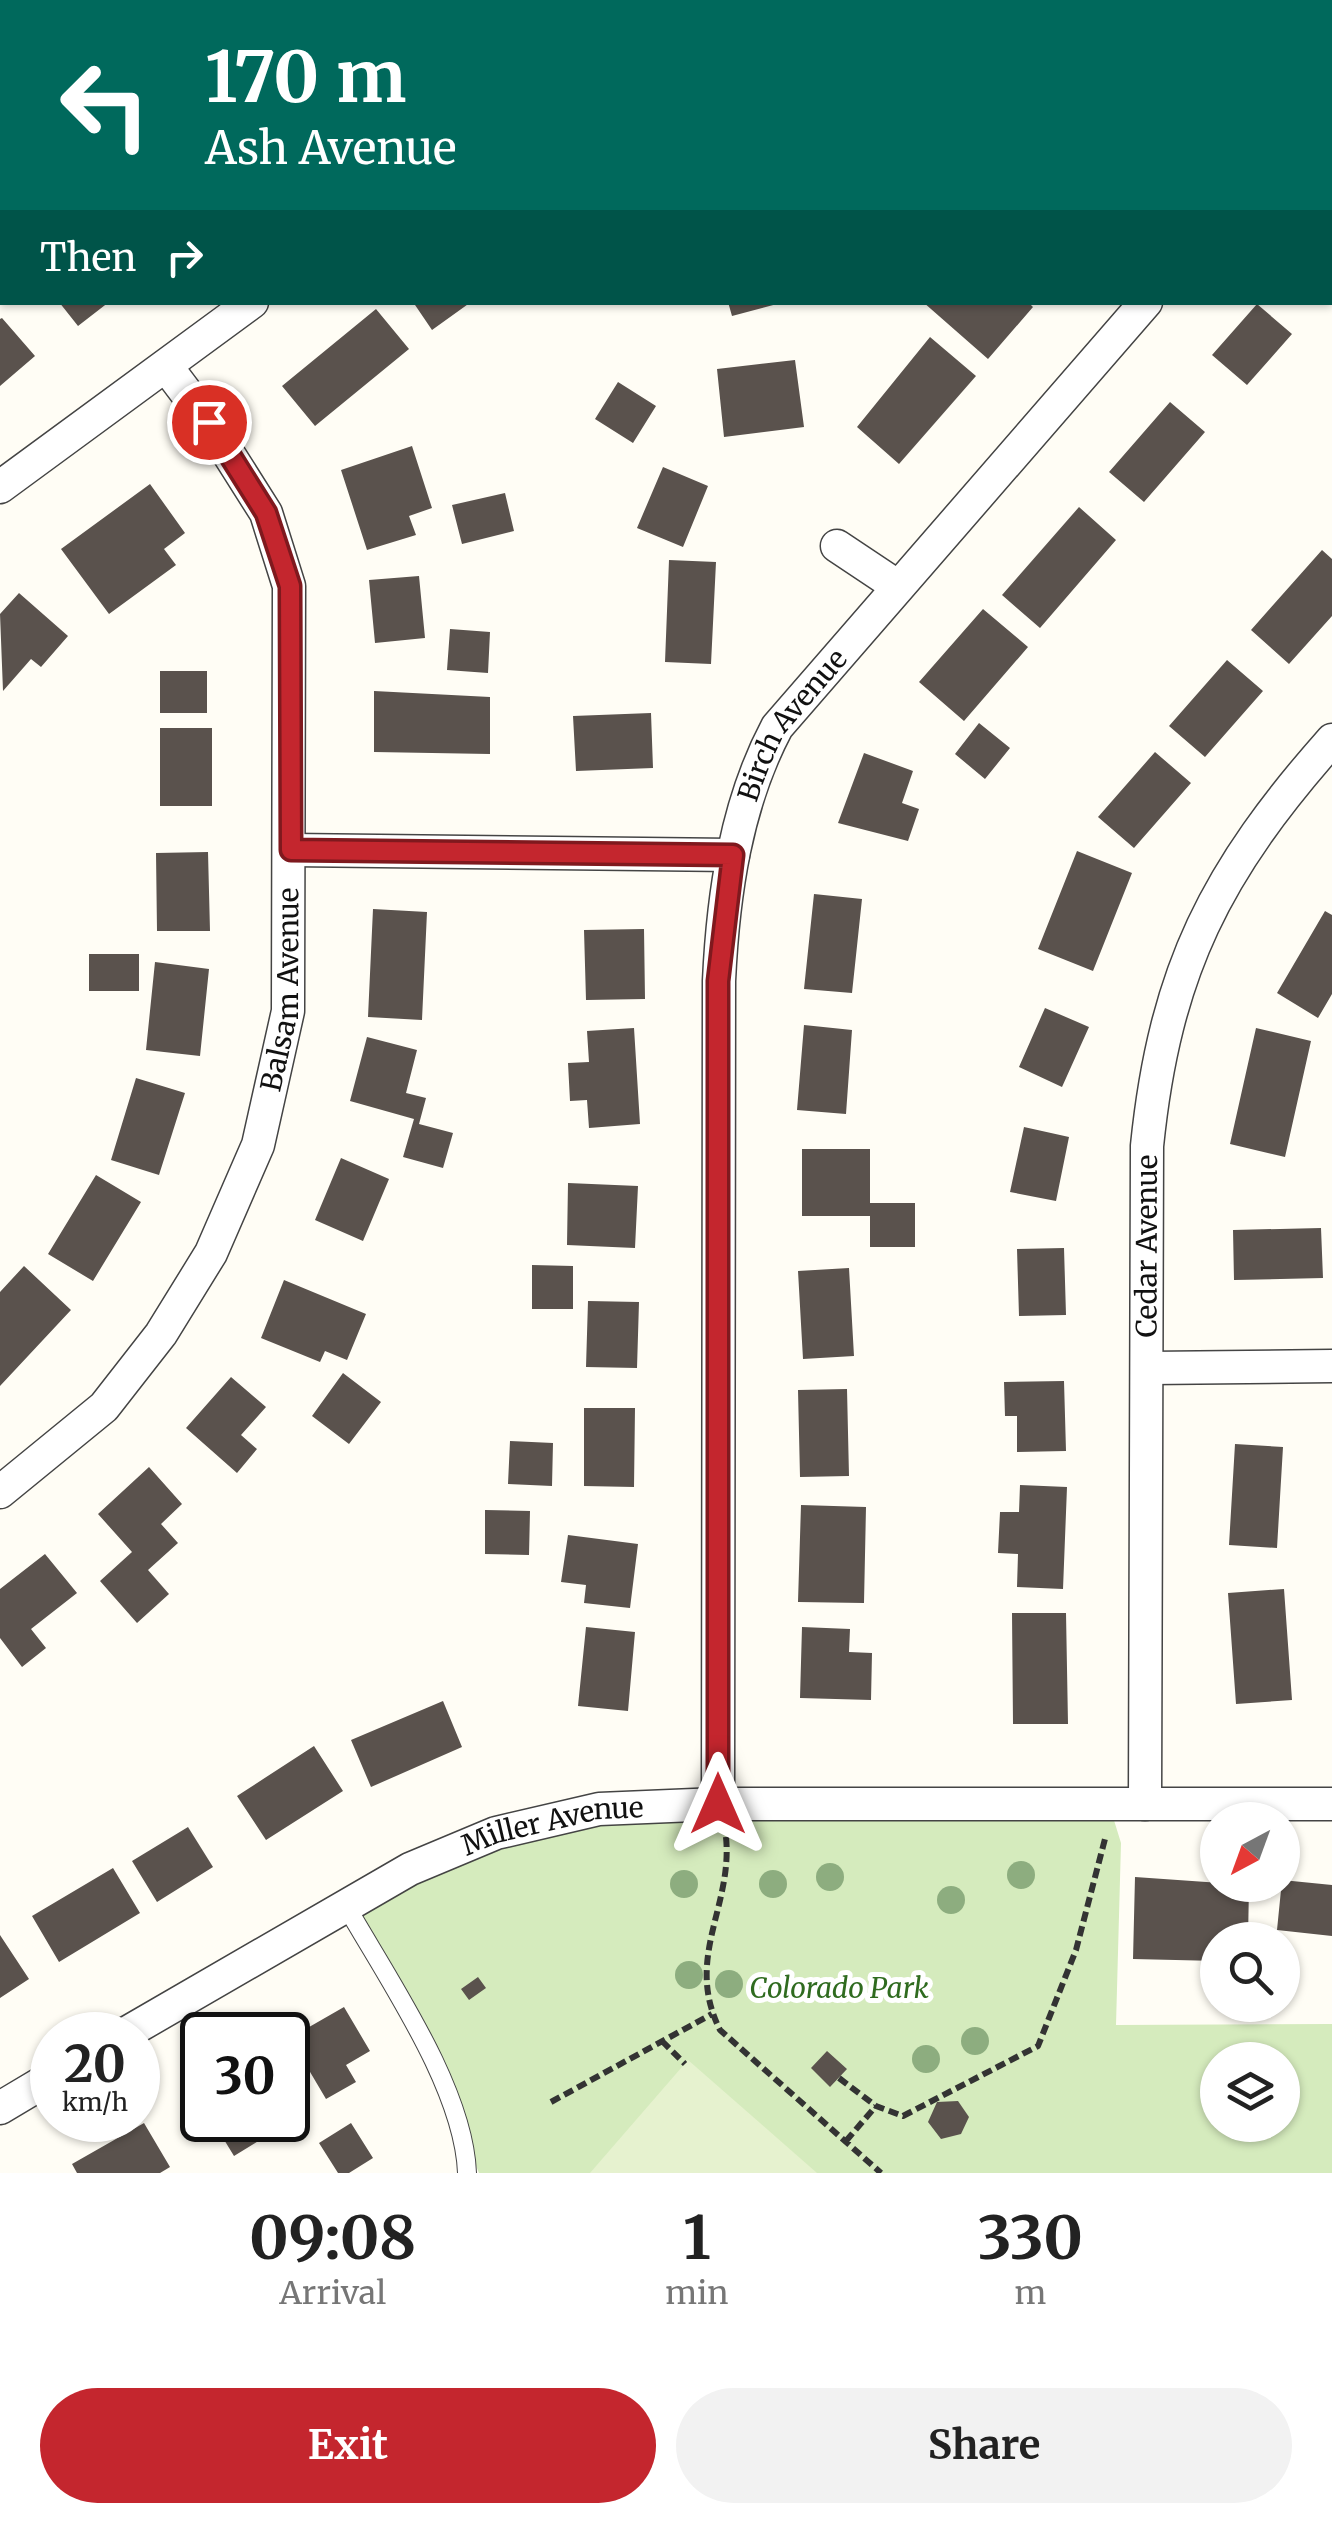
<!DOCTYPE html>
<style>
:root{--surface:#fff;--page:#f2f2f2;--text:#222;--muted:#767676;--accent:#c4262e}
body{margin:0;font-family:Merriweather,serif;background:var(--page);color:var(--text);height:100vh;display:flex;flex-direction:column;font-size:38px;white-space:nowrap}
*{box-sizing:border-box;margin:0}
p{font-size:32px;color:var(--muted)}
.icon{flex:none;width:55px;height:55px;fill:none;stroke:currentColor;stroke-width:2;stroke-linecap:round;stroke-linejoin:round}
.map{position:relative;height:2173px;overflow:hidden}
.details{display:flex;flex-direction:column;background:var(--surface);flex:1}
.details>*{flex:none}
.hud{position:absolute;left:0px;top:0px;width:1332px;height:305px;box-shadow:0 2px 8px #0004;background:#00695c;color:#fff;overflow:hidden}
.needle{width:65px;rotate:221deg}
.tools{position:absolute;left:1200px;top:1802px;display:grid;gap:20px}
.tools a{display:grid;place-items:center;width:100px;height:100px;border-radius:50%;background:var(--surface);box-shadow:0 2px 8px #0004;font-size:50px}
.speed{position:absolute;left:30px;top:2012px;display:flex;gap:20px;font-size:50px;font-weight:700;text-align:center}
.speed>*{display:grid;place-content:center;width:130px;height:130px;border-radius:50%;background:var(--surface);box-shadow:0 2px 8px #0004;line-height:1}
.speed small{font-size:25px;font-weight:400}
.speed .limit{border:5px solid #111;border-radius:15px;background:#fff;color:#111}
.pin{position:absolute;display:grid;place-items:center;width:85px;height:85px;color:#fff;margin:-42px;border:5px solid #fff;border-radius:50%;box-shadow:0 2px 10px #0007}
.me{position:absolute;width:110px;margin:-55px;rotate:0deg;stroke-linejoin:round;filter:drop-shadow(0 0 8px #0008)}
.turn{display:flex;align-items:center;gap:35px;height:210px;padding:0 40px;font-size:45px}
.turn .icon{width:130px;height:130px;stroke-width:2.5}
.turn b{display:block;font-size:70px;line-height:85px}
.then{display:flex;align-items:center;height:95px;padding:0 40px;background:#0003;gap:20px;font-size:38px}
.eta{display:flex;justify-content:space-evenly;align-items:center;height:170px;text-align:center}
.eta b{font-size:60px;font-weight:700;line-height:70px}
.action{display:flex;gap:20px;margin-top:auto;padding:20px 40px}
.action a{flex:1;height:115px;border-radius:60px;background:var(--accent);color:#fff;font-size:40px;font-weight:700;line-height:115px;text-align:center}
.action a+a{background:var(--page);color:var(--text)}
.map>svg:first-child{display:block}
.green{fill:#d5ebbd;fill-rule:evenodd}
.pitch{fill:#e6f2cf}
.building{fill:#5a524d}
.lines{fill:none;stroke-linecap:round;stroke-linejoin:round}
.service-casing{stroke:#444;stroke-width:20}
.minor-casing{stroke:#444;stroke-width:35}
.tertiary-casing{stroke:#444;stroke-width:45}
.path{stroke:#333;stroke-width:6;stroke-dasharray:10 5;stroke-linecap:butt}
.service{stroke:#fff;stroke-width:18}
.minor{stroke:#fff;stroke-width:32}
.tertiary{stroke:#fff;stroke-width:42}
.tree{fill:#8dad7f}
.route-casing{stroke:#7f191e;stroke-width:25}
.route{stroke:#c4262e;stroke-width:18}
.labels{text-anchor:middle;stroke-width:10;stroke-linejoin:round;paint-order:stroke}
.street-label{font-size:28px;fill:#111;stroke:#fff}
.park-label{font-size:28px;font-style:italic;fill:#2f6b1f;stroke:#fff}
</style>
<div class="map">
<svg width="1332" height="2173" viewBox="0 0 1332 2173">
<rect width="100%" height="100%" fill="#fffdf5"/>
<!-- green -->
<path class="green" d="M1109,1804l12,39 -5,182 216,-1v149h-853l-52,-126 -82,-143 254,-95zM1218,2060h64v65h-64z"/>
<!-- pitch -->
<path class="pitch" d="M688,2060l129,113h-227z"/>
<!-- building -->
<path class="building" d="M59,302h50l-31,24z
M413,302h58l-39,28z
M728,302h48l1,2 -45,12z
M923,302h105l5,5 -45,52z
M1257,304l35,30 -45,51 -35,-30z
M376,309l33,40 -94,77 -33,-40z
M2,318l33,38 -35,30v-67z
M930,337l46,39 -77,88 -42,-37z
M795,360l9,67 -80,10 -7,-68z
M618,382l38,24 -23,37 -38,-24z
M1170,402l35,30 -61,70 -35,-30z
M412,446l20,62 -23,8 7,19 -49,15 -26,-80z
M663,467l45,19 -25,61 -46,-19z
M150,484l35,49 -21,16 12,16 -67,49 -48,-65z
M505,493l9,38 -52,13 -10,-39z
M1079,507l37,33 -76,88 -38,-33z
M1322,550l10,9v57l-43,48 -38,-34z
M669,560l47,2 -5,102 -46,-2z
M419,576l6,62 -50,5 -6,-63z
M19,593l49,43 -27,31 -10,-8 -28,32 -3,-77z
M983,609l45,38 -64,74 -45,-39z
M450,629l40,3 -2,41 -41,-3z
M1227,660l36,31 -58,66 -36,-31z
M160,671h47v42h-47z
M374,691l116,6v57l-116,-2z
M651,713l2,55 -77,3 -3,-55z
M979,723l31,25 -25,31 -30,-25z
M160,728h52v78h-52z
M1155,752l36,31 -57,65 -36,-31z
M864,753l49,18 -11,32 17,6 -11,32 -70,-18z
M1077,851l55,22 -39,98 -55,-22z
M208,852l2,79h-53l-1,-78z
M814,894l48,5 -10,94 -48,-4z
M373,909l54,3 -5,108 -54,-3z
M1325,911l7,4v79l-14,24 -41,-25z
M644,929l1,70 -59,1 -2,-70z
M89,954h50v37h-50z
M155,962l54,7 -9,87 -54,-6z
M1045,1008l44,19 -27,60 -43,-20z
M804,1025l48,5 -6,84 -49,-4z
M634,1028l6,96 -51,4 -2,-28 -17,1 -2,-38 21,-1 -2,-31z
M1256,1028l55,13 -26,116 -55,-13z
M367,1037l50,13 -11,43 20,5 -7,26 34,9 -10,35 -40,-11 11,-38 -64,-18z
M136,1078l49,15 -26,82 -48,-15z
M1024,1127l45,10 -13,64 -46,-9z
M802,1149h68v54h45v44h-45v-31h-68z
M341,1158l48,21 -26,62 -48,-21z
M96,1175l45,27 -48,79 -45,-27z
M568,1183l70,3 -3,62 -68,-3z
M1321,1228l2,50 -89,2 -1,-50z
M1064,1248l2,67 -47,1 -2,-67z
M532,1265l41,1v43h-41z
M24,1266l47,44 -71,76v-94z
M849,1268l5,88 -51,3 -5,-88z
M284,1280l82,34 -19,46 -22,-9 -5,11 -59,-24z
M588,1301l51,1 -2,66 -51,-1z
M343,1373l38,29 -32,42 -37,-28z
M231,1377l35,30 -25,28 16,14 -20,24 -51,-45z
M1064,1381l2,70 -49,1v-36h-12l-1,-34z
M847,1389l2,87 -49,1 -2,-87z
M584,1408h51l-1,79 -50,-1z
M510,1441l43,2 -1,43 -44,-2z
M1235,1444l48,3 -6,101 -48,-3z
M149,1467l33,37 -21,20 17,19 -30,27 21,24 -32,29 -37,-42 32,-29 -34,-38z
M1020,1485l47,2 -4,102 -46,-2 1,-33 -20,-1 2,-41h19z
M801,1505l65,2 -2,96 -66,-1z
M485,1510l45,1 -1,44 -44,-1z
M568,1535l70,9 -8,64 -46,-5 2,-18 -25,-3z
M45,1554l32,39 -46,36 15,19 -24,19 -22,-29v-49z
M1284,1589l8,111 -56,4 -8,-111z
M1012,1613h54l2,111h-55z
M586,1627l49,5 -7,79 -50,-5z
M802,1627l48,2 -1,23 23,1 -1,47 -71,-2z
M443,1701l19,46 -91,40 -20,-47z
M314,1746l29,45 -77,49 -29,-44z
M188,1827l25,40 -56,35 -25,-41z
M113,1868l27,45 -81,49 -27,-46z
M1135,1877l114,8 -1,55h-30v21l-85,-2z
M1282,1880l50,5v51l-55,-6z
M0,1935l29,44 -29,19z
M478,1977l8,11 -17,12 -8,-11z
M344,2007l26,44 -24,14 10,17 -30,17 -36,-61z
M827,2051l20,18 -17,18 -19,-19z
M958,2101l11,16 -8,17 -20,5 -13,-17 9,-20z
M212,2120h72l2,4 -52,32z
M144,2123l26,44 -10,6h-83l-5,-9z
M351,2123l22,35 -24,15h-11l-19,-30z"/>
<g class="lines">
<defs>
<path id="service" d="M345,1904c42,74 119,184 122,269"/>
<g id="minor">
<path d="M659,2l3,-2"/>
<path d="M1330,87l2,-2"/>
<path d="M0,487l252,-185"/>
<path d="M837,546l60,40"/>
<path d="M291,850l442,5"/>
<path d="M1149,1368l183,-2"/>
<path id="s1" d="M0,1492l104,-85 57,-73 50,-81 47,-108 30,-134 1,-425 -23,-73 -57,-90 -43,-57"/>
<path id="s2" d="M718,1804l1,-823c4,-87 17,-177 58,-254l369,-425"/>
<path id="s3" d="M1145,1804l2,-658c18,-176 69,-275 185,-406"/>
<path id="s4" d="M123,2035l287,-166 86,-36 103,-24 119,-5h614"/>
<path d="M0,2108l52,-31"/>
</g>
<path id="tertiary" d="M64,2l3,-2
M0,50l2,-2"/>
</defs>
<!-- service casing -->
<use href="#service" class="service-casing"/>
<!-- minor casing -->
<use href="#minor" class="minor-casing"/>
<!-- tertiary casing -->
<use href="#tertiary" class="tertiary-casing"/>
<!-- path -->
<path class="path" d="M726,1837c7,70 -42,121 -6,193l161,143
M662,2041l23,23
M839,2078l37,28 27,10 135,-70 38,-96 30,-115
M551,2102l161,-88
M846,2141l30,-35"/>
<!-- service -->
<use href="#service" class="service"/>
<!-- minor -->
<use href="#minor" class="minor"/>
<!-- tertiary -->
<use href="#tertiary" class="tertiary"/>
</g>
<!-- trees -->
<g class="tree">
<circle cx="1021" cy="1875" r="14"/>
<circle cx="830" cy="1877" r="14"/>
<circle cx="684" cy="1884" r="14"/>
<circle cx="773" cy="1884" r="14"/>
<circle cx="951" cy="1900" r="14"/>
<circle cx="689" cy="1975" r="14"/>
<circle cx="729" cy="1984" r="14"/>
<circle cx="975" cy="2041" r="14"/>
<circle cx="926" cy="2059" r="14"/>
</g>
<g class="lines">
<defs>
<path id="route" d="M209,422l57,91 24,73 1,264 442,5 -15,126v823"/>
</defs>
<!-- route casing -->
<use href="#route" class="route-casing"/>
<!-- route -->
<use href="#route" class="route"/>
</g>
<g class="labels">
<!-- street labels -->
<g class="street-label">
<text dy="10" stroke="none"><textPath href="#s2" startOffset="1095">Birch Avenue</textPath></text>
<text dy="10" stroke="none"><textPath href="#s1" startOffset="598">Balsam Avenue</textPath></text>
<text dy="10" stroke="none"><textPath href="#s3" startOffset="558">Cedar Avenue</textPath></text>
<text dy="10" stroke="none"><textPath href="#s4" startOffset="482">Miller Avenue</textPath></text>
</g>
<!-- park labels -->
<g class="park-label">
<text x="839" y="1998">Colorado Park</text>
</g>
</g>
</svg>
<div class="tools">
<a><svg class="needle" viewBox="-14 -14 28 28"><path d="M0-13l5 13h-10z" fill="#e53935"/><path d="M0 13l5-13h-10z" fill="#767676"/></svg></a>
<a><svg class="icon" aria-label="search" viewBox="0 0 24 24"><circle cx="10" cy="10" r="6"/><path d="M15 15l6 6"/></svg></a>
<a><svg class="icon" aria-label="layers" viewBox="0 0 24 24"><path d="M12 4l9 5-9 5-9-5zM3 14l9 5 9-5"/></svg></a>
</div>
<div class="speed"><div>20<small>km/h</small></div><div class="limit">30</div></div>
<div class="pin" style="left:209px;top:422px;background:#d93025"><svg class="icon" aria-label="arrive" viewBox="0 0 24 24"><path d="M6 21V4h12l-3 4 3 4H6"/></svg></div>
<svg class="me" style="left:718px;top:1804px" viewBox="-20 -20 40 40"><path d="M0-17L14 15 0 8-14 15z" fill="#c4262e" stroke="#fff" stroke-width="4"/></svg>
<div class="hud">
<div class="turn"><svg class="icon" aria-label="left" viewBox="0 0 24 24"><path d="M17 20v-9H6M10 6l-5 5 5 5"/></svg><div><b>170 m</b>Ash Avenue</div></div>
<div class="then">Then<svg class="icon" aria-label="right" viewBox="0 0 24 24"><path d="M7 20v-9h11M14 6l5 5-5 5"/></svg></div>
</div>
</div>
<section class="details">
<div class="eta">
<div><b>09:08</b><p>Arrival</p></div>
<div><b>1</b><p>min</p></div>
<div><b>330</b><p>m</p></div>
</div>
<div class="action"><a>Exit</a><a>Share</a></div>
</section>
